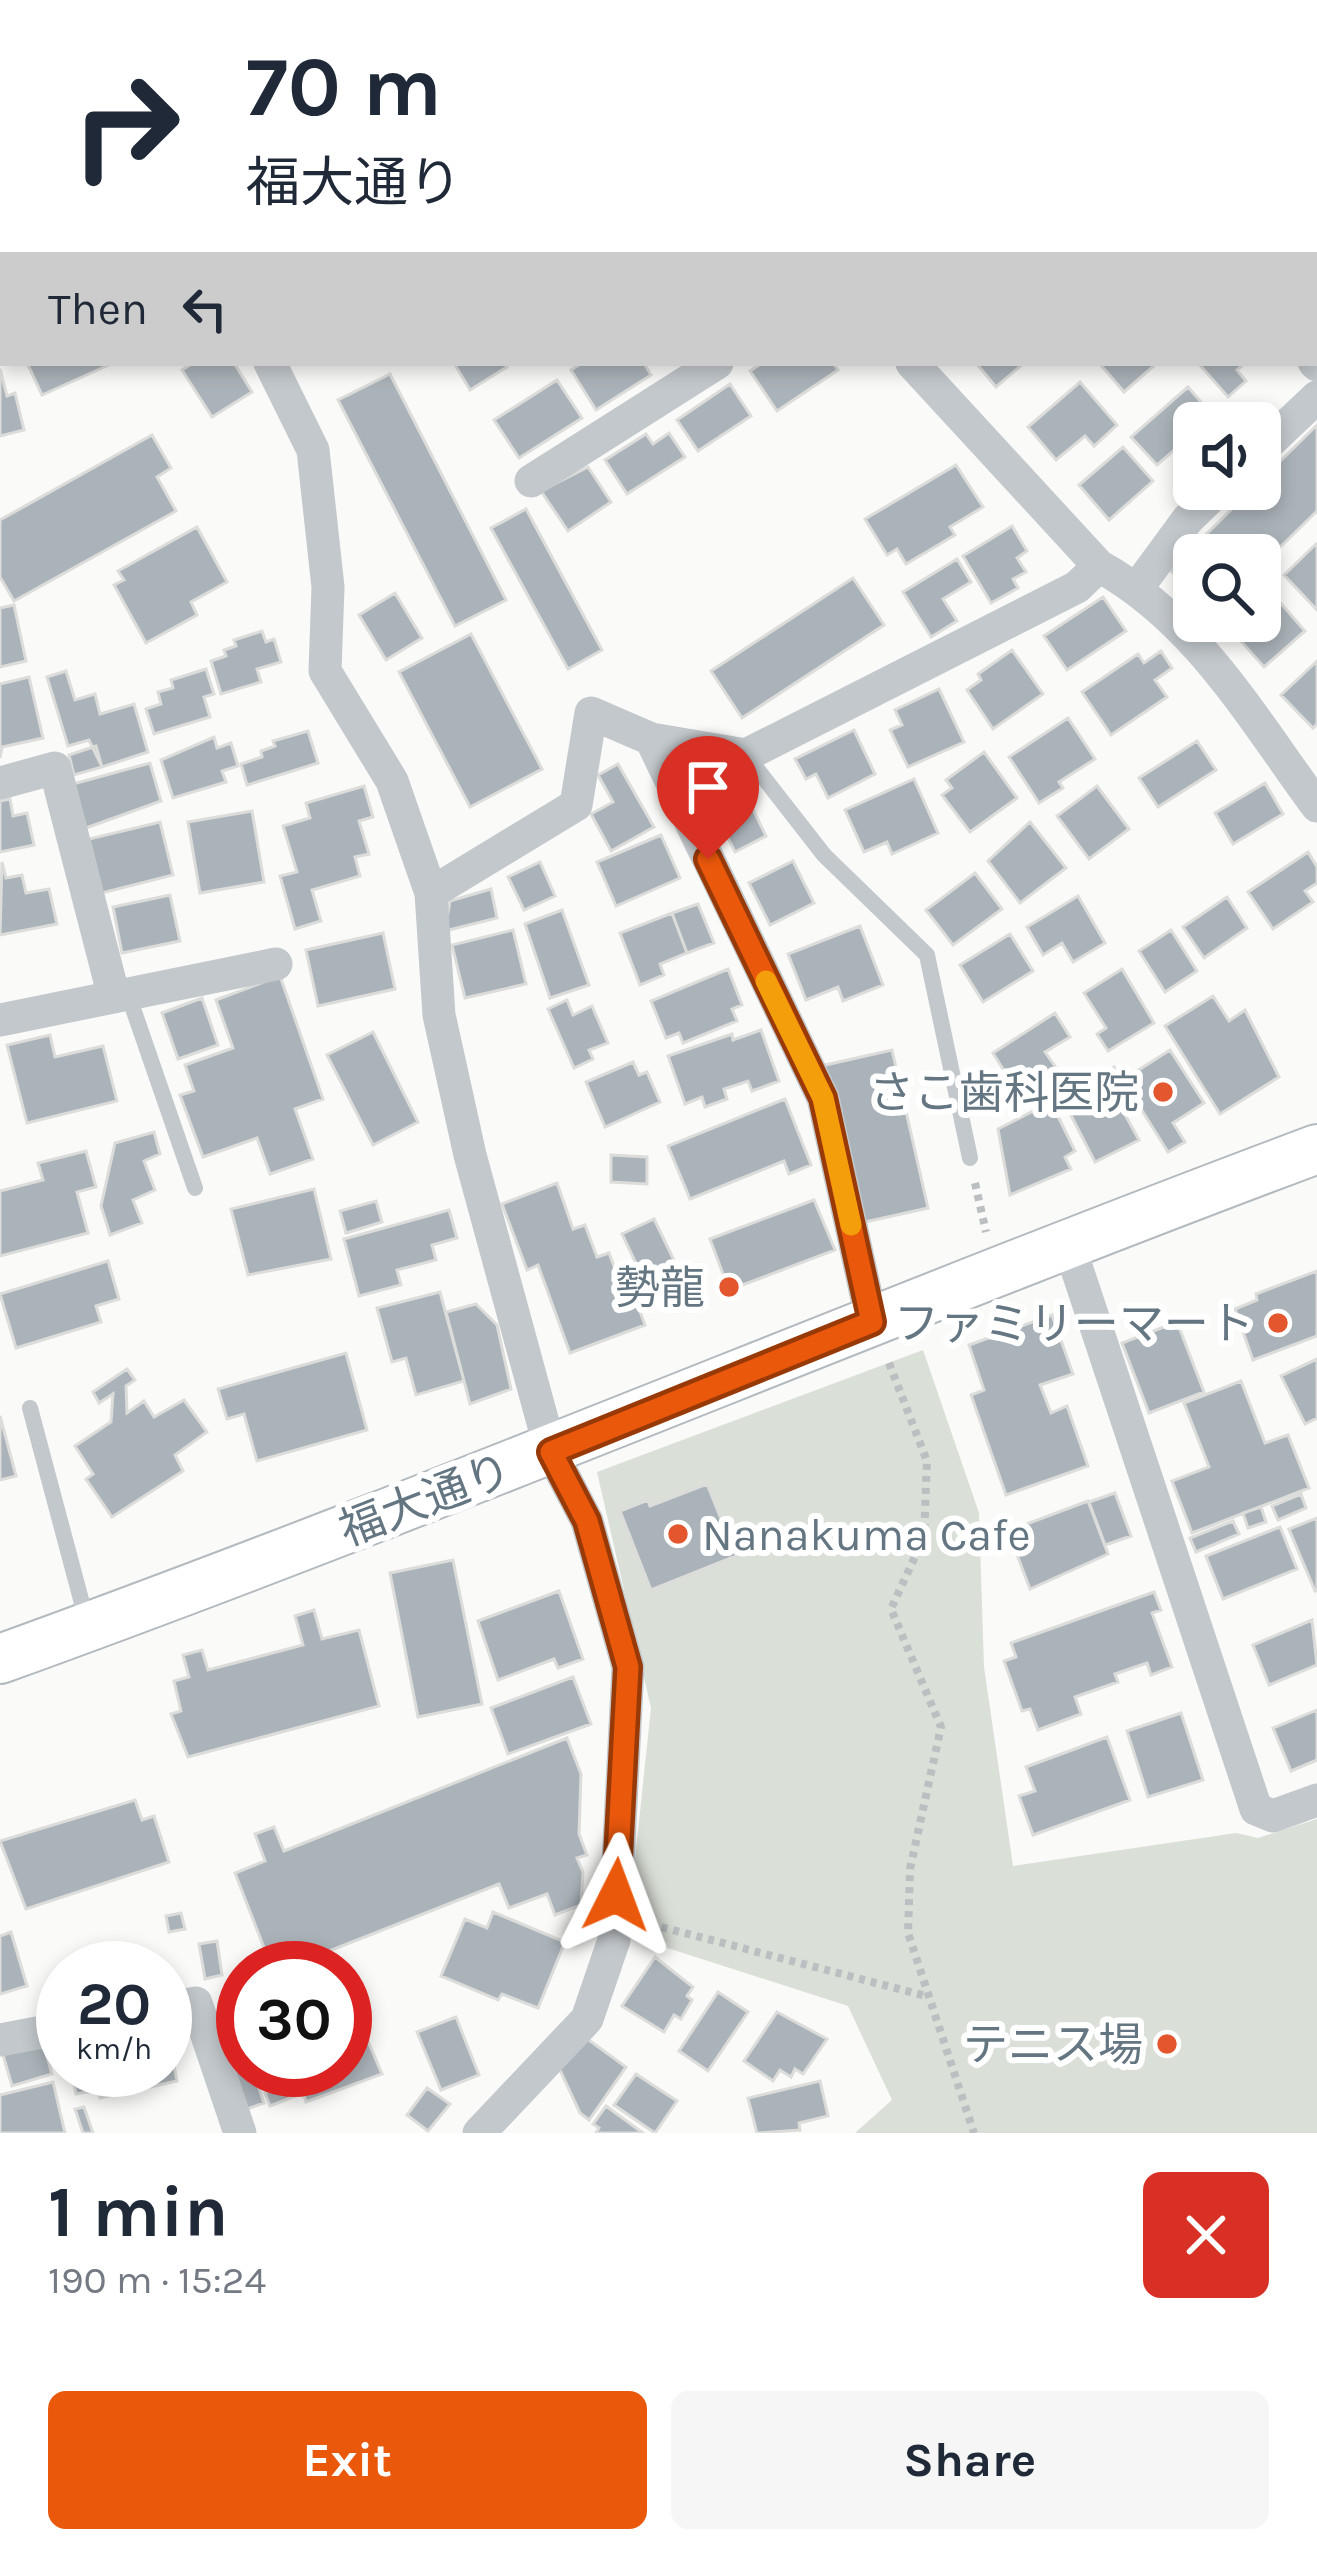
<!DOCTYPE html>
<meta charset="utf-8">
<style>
:root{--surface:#fff;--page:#f6f6f7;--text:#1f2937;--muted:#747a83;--accent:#ea580c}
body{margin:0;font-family:Karla,"Noto Sans JP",sans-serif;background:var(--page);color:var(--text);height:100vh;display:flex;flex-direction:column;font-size:45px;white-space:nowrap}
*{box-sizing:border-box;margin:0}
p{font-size:39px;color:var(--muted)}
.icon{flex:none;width:66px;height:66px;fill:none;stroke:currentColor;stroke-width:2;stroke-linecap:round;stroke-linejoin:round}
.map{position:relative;height:2133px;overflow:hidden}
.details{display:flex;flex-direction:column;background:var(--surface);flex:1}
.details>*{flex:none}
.hud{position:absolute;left:0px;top:0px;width:1317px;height:366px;box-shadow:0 6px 18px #0003;background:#fff;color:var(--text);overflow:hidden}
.buttons{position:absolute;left:1173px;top:402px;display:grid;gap:24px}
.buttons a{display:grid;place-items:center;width:108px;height:108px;border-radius:18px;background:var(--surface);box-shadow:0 6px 18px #0003;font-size:60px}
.speed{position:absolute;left:36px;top:1941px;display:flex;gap:24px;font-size:60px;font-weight:700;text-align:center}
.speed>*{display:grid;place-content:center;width:156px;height:156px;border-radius:50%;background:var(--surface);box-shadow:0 6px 18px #0003;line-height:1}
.speed small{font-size:30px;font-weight:400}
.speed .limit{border:18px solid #d22;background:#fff;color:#111}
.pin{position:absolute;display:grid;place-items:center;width:102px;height:102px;color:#fff;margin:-123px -51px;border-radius:50% 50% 50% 0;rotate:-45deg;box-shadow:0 0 12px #0007}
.pin .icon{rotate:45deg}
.me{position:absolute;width:132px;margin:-66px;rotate:3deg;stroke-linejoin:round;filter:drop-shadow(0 0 9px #0008)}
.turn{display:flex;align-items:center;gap:42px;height:252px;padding:0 48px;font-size:54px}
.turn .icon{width:156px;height:156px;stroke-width:2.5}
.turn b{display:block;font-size:84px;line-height:102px}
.then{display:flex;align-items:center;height:114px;padding:0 48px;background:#0003;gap:24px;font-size:45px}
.round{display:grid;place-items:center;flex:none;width:126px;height:126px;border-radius:18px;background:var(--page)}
.headline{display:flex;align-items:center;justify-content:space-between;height:204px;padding:0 48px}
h1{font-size:72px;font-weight:700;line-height:90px}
.button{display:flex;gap:24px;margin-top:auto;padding:24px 48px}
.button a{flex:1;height:138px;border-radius:18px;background:var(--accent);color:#fff;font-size:48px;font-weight:700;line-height:138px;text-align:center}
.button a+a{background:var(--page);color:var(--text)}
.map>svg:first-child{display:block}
.built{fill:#e8e9e9}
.green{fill:#dadfd7}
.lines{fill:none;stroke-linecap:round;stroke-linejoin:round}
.stream{stroke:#bbc7cb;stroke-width:14}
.building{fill:#aab3b9;stroke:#dcdcda;stroke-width:3}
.secondary-casing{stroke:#b3babf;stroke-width:52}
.path{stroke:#bbbfc2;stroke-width:8;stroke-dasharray:6 6;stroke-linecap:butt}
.lane{stroke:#c3c8cc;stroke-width:16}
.street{stroke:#c3c8cc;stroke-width:33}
.secondary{stroke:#fff;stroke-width:48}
.route-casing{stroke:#983908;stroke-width:30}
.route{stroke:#ea580c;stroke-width:21}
.slow{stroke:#f59e0b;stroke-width:21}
.poi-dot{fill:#e4572e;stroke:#fff;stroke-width:4.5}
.labels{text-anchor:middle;stroke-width:12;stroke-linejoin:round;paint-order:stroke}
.poi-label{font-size:45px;fill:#657683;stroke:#fff;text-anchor:end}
.street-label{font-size:45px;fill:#657683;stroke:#fff}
</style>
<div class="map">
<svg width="1317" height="2133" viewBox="0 0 1317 2133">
<rect width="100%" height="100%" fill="#fafaf8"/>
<!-- built -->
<path class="built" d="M1077,0h240v270l-3,-267z"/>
<!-- green -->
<path class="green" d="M923,1350l56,163 5,154 29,199 223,-33 22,5 59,-19v314h-462l37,-33 -44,-94 -221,-71 24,-227 -54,-236z"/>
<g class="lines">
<!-- stream -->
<path class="stream" d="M1046,0l2,3
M1314,302l3,3"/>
</g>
<!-- building -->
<path class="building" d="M0,0h65l-62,3 -3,39z
M1314,107l3,3v125l-3,-3z
M27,363h86l-71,32z
M193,363h41l18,29 -40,25 -30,-47z
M454,363h50l3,4 -37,23z
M582,363h62l7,12 -55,35 -25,-40z
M762,363h71l5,7 -61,41 -27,-40z
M976,363h48l-28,24z
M1099,363h58l-33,29z
M1198,363h47l-8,7 9,11 -18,16z
M0,369l7,27 8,-3 9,37 -24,6z
M390,374l116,226 -51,26 -117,-226z
M557,380l25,38 -63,40 -25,-38z
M1080,382l37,43 -23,21 -9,-10 -29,24 -28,-33z
M730,384l21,32 -53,35 -21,-31z
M1188,387l25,29 -19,7v10l-37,32 -26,-28z
M1317,425v86l-57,56v-12h-66v39l-24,-24 82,-81h8v-8z
M669,433l16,24 -58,37 -22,-34 41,-26 7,10z
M152,435l19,33 -14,9 19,34 -162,90 -14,-24v-57z
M1123,447l30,34 -44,39 -30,-35z
M956,465l27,42 -33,20 5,8 -49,29 -9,-15 -10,6 -22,-36z
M588,467l23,35 -43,29 -27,-40z
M526,509l76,141 -34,19 -77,-141z
M1012,526l15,25 -10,7 9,14 -13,7 5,9 -27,15 -28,-47z
M197,527l30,55 -36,20 6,13 -51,28 -32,-58 10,-5 -6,-9z
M1316,544l1,1v65l-33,-35z
M957,559l14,23 -28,17 14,22 -26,16 -28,-45z
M853,578l31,47 -142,93 -31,-47z
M1271,592l34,39 -41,36 -35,-39 8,-7h23v-20z
M395,593l27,45 -36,22 -27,-45z
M1103,597l23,34 -59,39 -23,-34z
M14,605l12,56 -26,6v-59z
M262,631l4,11 8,-3 7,23 -24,7 4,13 -40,12 -10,-33 15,-5 -2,-6 12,-4 -2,-6z
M471,634l71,135 -72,38 -71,-135z
M1012,650l31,44 -50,35 -26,-39 14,-10 -3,-6z
M1161,651l11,17 -17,12 12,17 -56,38 -29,-43 56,-38 6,9z
M1317,661v63l-4,4 -32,-33z
M206,669l8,25 -10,3 6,20 -56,17 -8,-25 15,-5 -3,-12 15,-4 -2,-8z
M66,671l9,29 20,-6 5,20 34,-10 14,48 -46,15 -13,-27 -21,6 -21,-69z
M29,677l14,61 -41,9 -2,11v-74z
M939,689l25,53 -56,25 -18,-37 12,-5 -7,-15z
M1068,718l27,41 -36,23 4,6 -24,15 -30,-46z
M854,730l21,44 -47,24 -12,-24 -10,5 -11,-20z
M308,731l10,32 -71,22 -6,-21 21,-7 -1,-6 14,-5 -2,-5z
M214,737l3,11 14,-5 7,23 -16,5 4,11 -53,16 -12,-38z
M1197,741l19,29 -58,37 -19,-29z
M96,746l6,21 -28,8 -5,-20z
M984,752l33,46 -47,34 -28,-37 10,-7 -6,-8z
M150,763l11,38 -75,27 -13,-44z
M618,764l36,63 -43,24 -20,-37 22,-12 -15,-27z
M914,779l24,54 -46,21 -5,-12 -23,10 -19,-42z
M1265,783l18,31 -50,30 -18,-31z
M364,786l9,31 -14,4 10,33 -14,3 5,19 -48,14 9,31 -26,8 -15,-53 17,-4 -14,-46 27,-8 -4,-15z
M1097,786l32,43 -40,30 -32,-43z
M722,787l5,10 16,-8 23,47 -31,16 -29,-58z
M10,799l3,17 14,-3 7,32 -34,7v-51z
M252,811l12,71 -64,11 -12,-71z
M160,822l13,53 -71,18 -13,-54z
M1030,822l36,46 -46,35 -32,-42z
M661,835l19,43 -64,28 -19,-44z
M1308,852l9,15v16l-12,8 8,11 -40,27 -25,-37z
M793,861l21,42 -44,22 -21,-42z
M2,862l4,16 16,-3 4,18 23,-4 8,35 -57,11z
M540,862l15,34 -31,14 -16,-33z
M975,873l27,36 -49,36 -27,-35z
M491,889l6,29 -52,13 5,-30z
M170,895l10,46 -58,12 -9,-46z
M1078,896l27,47 -32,19 -11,-19 -19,12 -16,-28z
M1227,897l20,31 -43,30 -21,-31z
M698,904l16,39 -27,10 -15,-40z
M562,910l27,75 -39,13 -25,-74z
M672,913l15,40 -27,11 4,11 -24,10 -20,-52z
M860,926l23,59 -40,16 -5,-14 -32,13 -18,-46z
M513,930l13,54 -61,14 -13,-53z
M1171,930l26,41 -32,21 -26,-41z
M383,933l12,56 -77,17 -12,-56z
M1010,934l23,37 -50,31 -23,-37z
M728,969l14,36 -10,4 5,12 -54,22 -4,-10 -13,5 -15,-37z
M1122,969l32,54 -46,28 -11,-17 9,-6 -22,-35z
M280,976l43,123 -28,10 18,50 -43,15 -13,-36 -54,19 -23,-62 14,-4 -9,-26 48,-17 -17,-48z
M1213,996l16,25 16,-11 34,67 -59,37 -55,-88z
M202,998l16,47 -40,14 -16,-46z
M567,1000l6,15 19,-9 16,37 -19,7 4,9 -19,9 -26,-59z
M1055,1013l15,24 -25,15 12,17 -39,24 -25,-40z
M761,1030l18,51 -27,10 -4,-10 -24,8 3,10 -22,8 -3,-10 -17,7 -17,-48 64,-22 1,6z
M373,1032l45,90 -45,23 -46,-90z
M50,1035l5,22 48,-11 14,55 -90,22 -20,-78z
M892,1050l36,158 -72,16 -35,-158z
M1170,1050l34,53 -31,20 12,19 -17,10 -45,-72z
M633,1062l6,13 8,-3 13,30 -55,25 -19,-45z
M1114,1067l19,36 -11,6 17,31 -44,22 -34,-66z
M785,1099l26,66 -22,9 -5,-13 -94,38 -22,-53z
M1051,1102l24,49 -10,6 6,12 -61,26 -12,-66z
M154,1132l6,22 -16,7 11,29 -22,10 9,23 -32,12 -9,-29 14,-63z
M86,1151l10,36 -19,5 11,41 -88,23v-65l43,-11 -5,-17z
M611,1155l36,2v27l-36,-2z
M557,1183l16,46 12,-4 12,32 12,-4 16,43 8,-3 12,32 -75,28 -32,-88 -11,5 -25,-66z
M314,1189l17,70 -83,16 -17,-66z
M814,1200l21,50 -106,40 -19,-51z
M376,1201l6,21 -36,11 -6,-22z
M449,1210l8,28 -25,7 4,15 -39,10 4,15 -42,11 -15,-57z
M654,1219l31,64 -32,16 -31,-65z
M108,1261l11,38 -23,7 5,16 -85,26 -16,-54z
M1317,1271v65l-64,24 -18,-51 22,-9 -1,-6z
M440,1292l24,89 -48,14 -10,-37 -14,4 -15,-54z
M476,1304l21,21 14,64 -41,15 -24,-92z
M1052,1315l21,59 -33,11 11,28 16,-7 21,60 -82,29 -35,-100 13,-5 -15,-45z
M1177,1322l27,70 -55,21 -27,-70z
M346,1353l21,77 -110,31 -13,-47 -17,5 -9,-30z
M1317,1359v59l-12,6 -24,-48z
M127,1369l8,11 -9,6 1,27 17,-12 10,16 30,-17 23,32 -32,23 8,16 -71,46 -26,-38 7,-5 -18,-28 36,-24 2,-28 -14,9 -6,-11z
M1241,1381l24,62 23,-8 21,53 -117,45 -20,-52 37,-14 -25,-64z
M0,1416l16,60 -16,4z
M707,1484l29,72 -85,34 -31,-79 28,-11 2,6z
M1115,1493l16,43 -26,9 -16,-43z
M1301,1494l5,14 -28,12 -6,-14z
M1088,1501l20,53 -78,35 -22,-58z
M1261,1507l5,15 -18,6 -5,-15z
M1317,1518v72l-2,1 -26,-62z
M1233,1521l6,13 -43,18 -6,-14z
M1280,1527l17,42 -74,30 -17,-43z
M453,1560l29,144 -64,13 -28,-144z
M559,1591l24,68 -25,9 -4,-9 -56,21 -20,-59z
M1154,1592l7,18 -9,3 20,54 -21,8 -4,-12 -32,11 3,8 -43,15 6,17 -43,16 -8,-21 -8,2 -18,-50 12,-4 -5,-14z
M314,1610l8,29 37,-9 20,76 -191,51 -17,-43 10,-3 -7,-30 15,-4 -6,-22 19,-5 6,20 95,-25 -8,-29z
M1312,1620l5,45 -48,20 -16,-40z
M573,1677l18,47 -83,30 -17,-46z
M1317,1710v50l-26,11 -18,-43z
M1181,1713l22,67 -55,17 -21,-66z
M1107,1737l23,63 -97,35 -14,-39 16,-5 -9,-24z
M567,1738l14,36 -2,60 8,21 -10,3 6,14 -2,33 -26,10 -8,-21 -38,14 -10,-24 -190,75 -3,-10 -36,14 -35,-90 30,-12 -10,-27 19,-7 10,24z
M135,1800l7,20 12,-4 15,46 -143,47 -26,-68z
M493,1912l72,30 -27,66 -36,-14 -4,6 -57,-24 24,-57 22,9z
M181,1913l4,16 -16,3 -3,-16z
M11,1932l16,54 -27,8v-58z
M217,1941l5,34 -17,4 -6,-35z
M655,1957l38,30 -6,9 5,4 -11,19 -7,-4 -10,17 -42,-26z
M348,1982l8,19 7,-3 6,16 -11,4 24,56 -76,28 -3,-9 -33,13 -5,-13 11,-5 -7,-18h76z
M718,1992l30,20 -40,59 -29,-20z
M777,2012l50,27 -24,35 -8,-5 -4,8 -11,-7 -7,11 -29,-20z
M456,2017l23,58 -38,15 -24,-58z
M236,2022l7,48h10l11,33 -17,6 -28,-81z
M167,2027l10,54 -77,17 -2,-8 -22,4 -5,-24h94z
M582,2035l44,32 -37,53 -9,-7 -21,-45z
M41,2036l11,38 -40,12 -11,-38z
M636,2074l41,27 -22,32 -41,-28z
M820,2081l8,35 -29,7 1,7 -43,3 -9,-35z
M53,2082l12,51h-65v-38z
M427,2088l23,16 -22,27 -21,-16z
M606,2106l37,27h-47l3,-5 -6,-4z
M84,2107l9,26h-10l-8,-24z"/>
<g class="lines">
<defs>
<path id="secondary" d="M621,1l2,-1
M0,1659c443,-160 876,-345 1317,-510"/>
</defs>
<!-- secondary casing -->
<use href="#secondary" class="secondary-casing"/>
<!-- path -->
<path class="path" d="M975,1183l11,49
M889,1363l38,98 -3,76 -33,72 50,118 -31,142 -2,64 66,200
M650,1924l276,72"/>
<!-- lane -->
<path class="lane" d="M746,755l78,100 103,100 43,203
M128,994l67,194
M30,1408l57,214"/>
<!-- street -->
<path class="street" d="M118,0l2,3
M998,0l2,3
M0,272l3,-1
M1314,362l3,3
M270,363l43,87 15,137 -3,84 67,110 39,112 8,122 31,140 81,297 36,69 41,146 -14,273 -27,79 -108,114
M912,363l187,203c98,54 153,152 218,240
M1260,451l57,-54
M531,481l186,-118
M1138,587l50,-68 31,-30
M651,739l172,359 49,224
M0,783l55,-15 59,229
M431,893l145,-88 15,-92 60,26 95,16 331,-168 22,-21
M0,1020l276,-56
M1068,1242l188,567 17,7 44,-16
M165,2009l31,-6 44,130
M0,2040l63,-12"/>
<!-- secondary -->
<use href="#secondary" class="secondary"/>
</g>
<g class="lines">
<defs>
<path id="route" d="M616,1895l12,-228 -41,-146 -36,-69 321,-130 -49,-224 -115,-239"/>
</defs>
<!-- route casing -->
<use href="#route" class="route-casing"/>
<!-- route -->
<use href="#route" class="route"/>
<!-- slow -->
<path class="slow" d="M766,981l57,117 28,127"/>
</g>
<!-- markers -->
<g class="poi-dot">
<circle cx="1163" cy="1092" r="12"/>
<circle cx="729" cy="1287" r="12"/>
<circle cx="1278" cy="1323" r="12"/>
<circle cx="678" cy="1534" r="12"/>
<circle cx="1167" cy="2044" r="12"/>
</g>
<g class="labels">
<!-- poi labels -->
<g class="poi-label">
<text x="1139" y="1108">さこ歯科医院</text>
<text x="705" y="1303">勢龍</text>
<text x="1254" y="1339">ファミリーマート</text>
<text x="702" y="1550" text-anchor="start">Nanakuma Cafe</text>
<text x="1143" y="2060">テニス場</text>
</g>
<!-- street labels -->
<g class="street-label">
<text transform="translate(425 1499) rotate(-21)" y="16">福大通り</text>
</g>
</g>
</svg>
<div class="buttons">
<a><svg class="icon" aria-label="sound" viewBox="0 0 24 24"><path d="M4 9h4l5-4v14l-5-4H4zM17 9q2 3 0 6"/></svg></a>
<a><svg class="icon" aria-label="search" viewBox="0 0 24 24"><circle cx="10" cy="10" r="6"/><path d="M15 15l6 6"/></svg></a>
</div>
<div class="speed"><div>20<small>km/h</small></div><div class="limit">30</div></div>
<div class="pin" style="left:708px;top:859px;background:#d93025"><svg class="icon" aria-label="arrive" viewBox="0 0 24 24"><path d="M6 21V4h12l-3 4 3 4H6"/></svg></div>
<svg class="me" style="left:616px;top:1895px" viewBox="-20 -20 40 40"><path d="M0-17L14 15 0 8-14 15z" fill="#ea580c" stroke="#fff" stroke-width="4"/></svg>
<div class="hud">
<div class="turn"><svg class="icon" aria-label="right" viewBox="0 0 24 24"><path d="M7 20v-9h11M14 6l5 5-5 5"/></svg><div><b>70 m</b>福大通り</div></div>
<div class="then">Then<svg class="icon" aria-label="left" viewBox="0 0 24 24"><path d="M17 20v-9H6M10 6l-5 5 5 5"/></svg></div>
</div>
</div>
<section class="details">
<div class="headline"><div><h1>1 min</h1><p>190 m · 15:24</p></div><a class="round" style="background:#d93025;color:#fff"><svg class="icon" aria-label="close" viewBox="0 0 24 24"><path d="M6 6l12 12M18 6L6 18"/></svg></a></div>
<div class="button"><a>Exit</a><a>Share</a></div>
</section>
